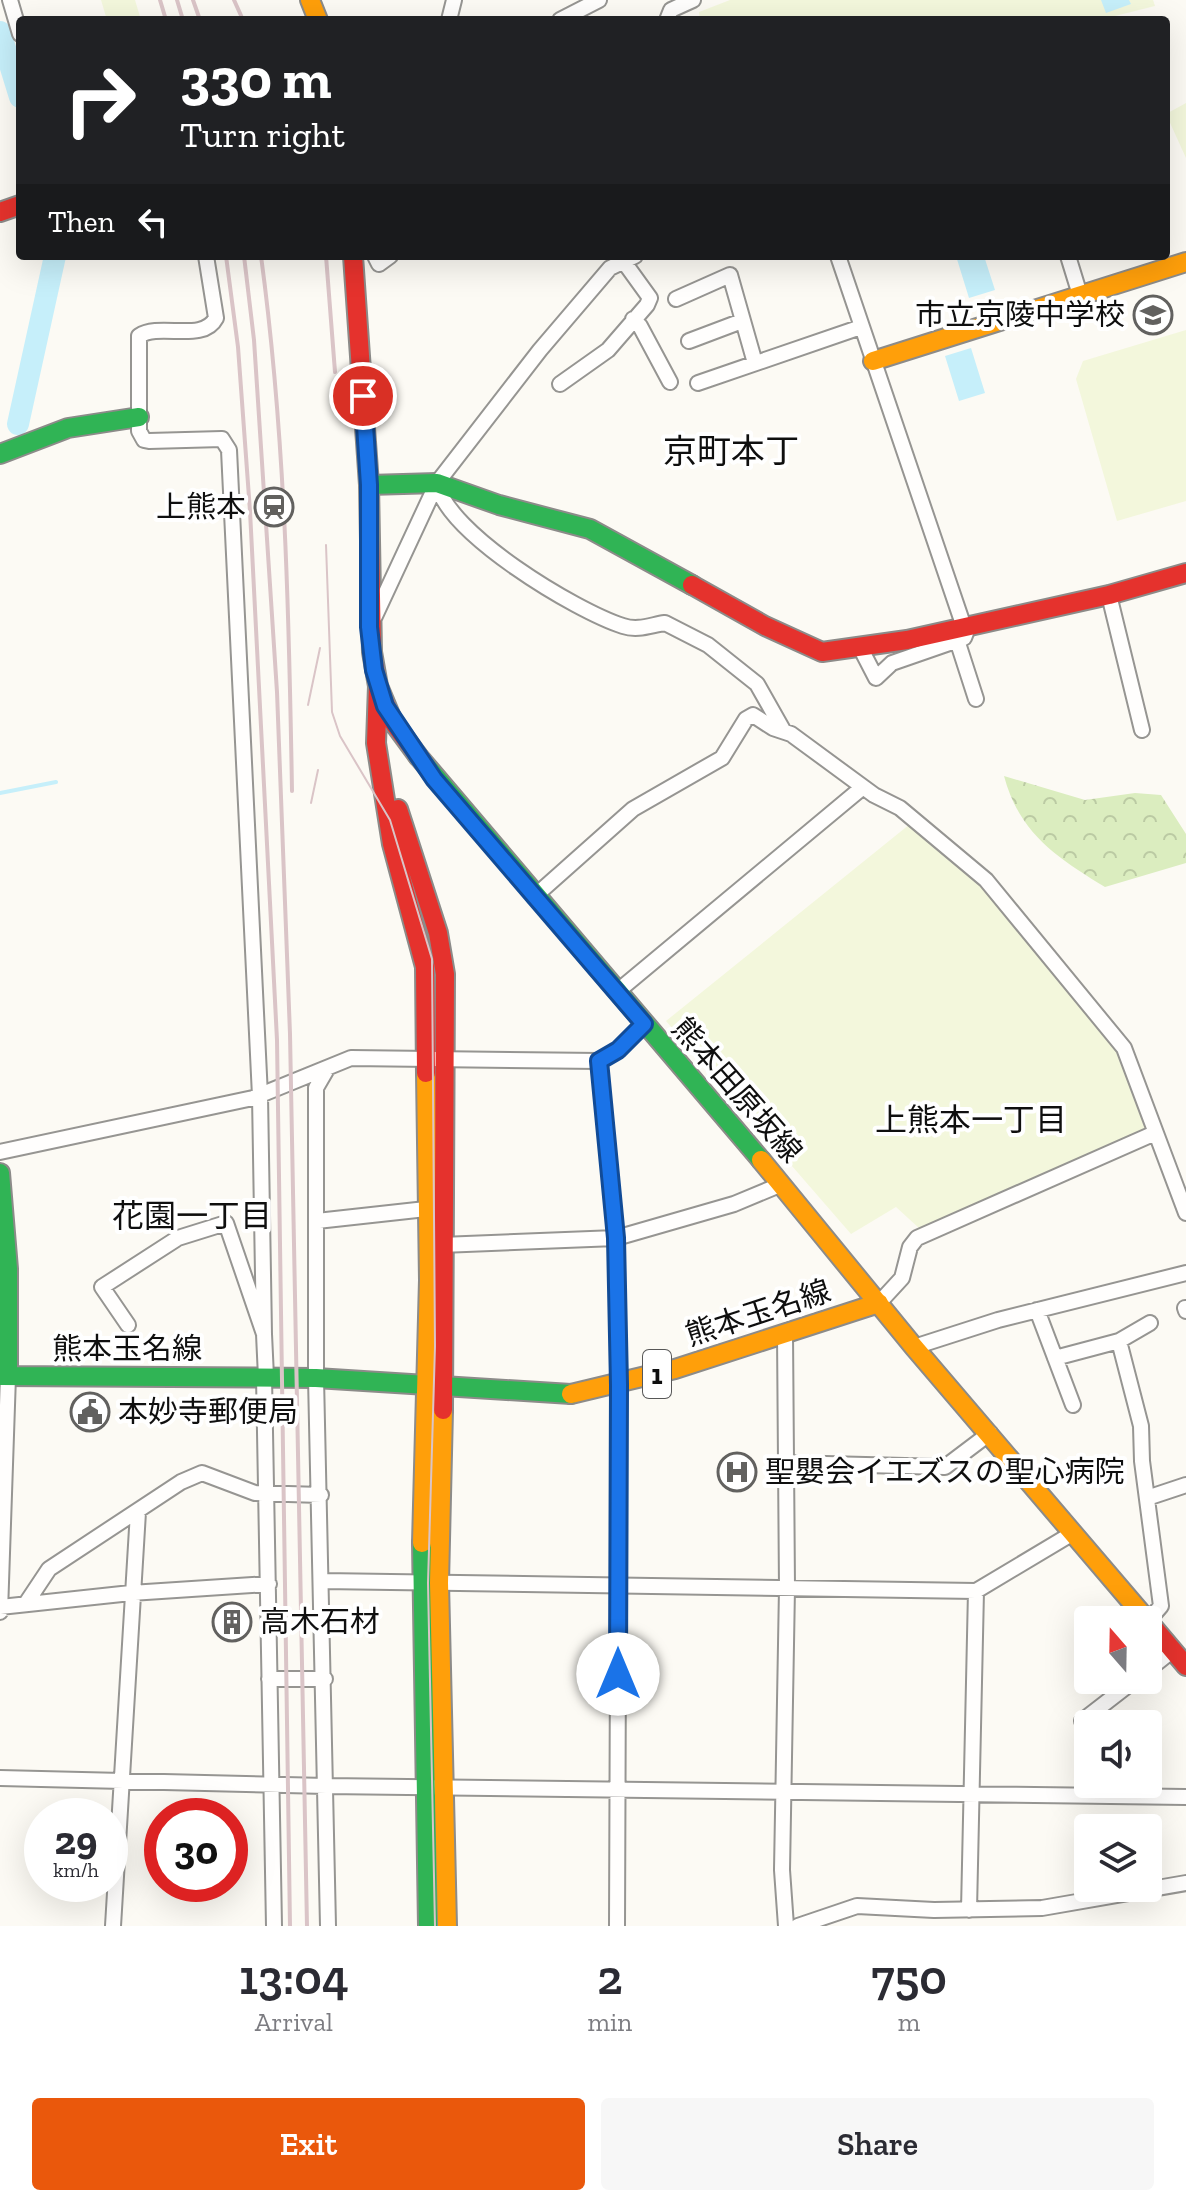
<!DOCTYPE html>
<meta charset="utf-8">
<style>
:root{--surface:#fff;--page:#f7f7f7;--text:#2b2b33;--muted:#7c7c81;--accent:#ea580c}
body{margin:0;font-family:"Zilla Slab","Noto Sans JP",serif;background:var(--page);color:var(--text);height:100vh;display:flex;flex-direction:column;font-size:30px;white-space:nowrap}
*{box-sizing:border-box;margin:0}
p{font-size:26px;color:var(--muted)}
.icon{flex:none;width:44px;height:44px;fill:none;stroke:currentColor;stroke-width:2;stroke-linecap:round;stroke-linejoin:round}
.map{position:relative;height:1926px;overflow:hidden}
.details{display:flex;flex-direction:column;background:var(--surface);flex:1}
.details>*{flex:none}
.top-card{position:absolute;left:16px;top:16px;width:1154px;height:244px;border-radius:8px;box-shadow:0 8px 32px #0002;background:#202124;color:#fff;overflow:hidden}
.needle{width:52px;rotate:340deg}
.tools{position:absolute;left:1074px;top:1606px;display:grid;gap:16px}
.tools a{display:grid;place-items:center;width:88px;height:88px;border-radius:8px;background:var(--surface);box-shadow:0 8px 32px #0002;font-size:40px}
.speed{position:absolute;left:24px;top:1798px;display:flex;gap:16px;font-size:40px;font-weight:700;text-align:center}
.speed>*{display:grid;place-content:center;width:104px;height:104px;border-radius:50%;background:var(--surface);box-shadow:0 8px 32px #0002;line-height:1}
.speed small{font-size:20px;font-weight:400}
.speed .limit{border:12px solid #d22;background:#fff;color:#111}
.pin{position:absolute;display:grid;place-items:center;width:68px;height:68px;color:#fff;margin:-34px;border:4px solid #fff;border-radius:50%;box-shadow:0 2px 8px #0007}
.me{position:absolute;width:88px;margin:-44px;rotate:0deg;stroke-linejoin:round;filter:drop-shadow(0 0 6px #0008)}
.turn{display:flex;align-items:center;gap:28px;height:168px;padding:0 32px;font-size:36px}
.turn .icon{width:104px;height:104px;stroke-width:2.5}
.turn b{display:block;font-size:56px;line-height:68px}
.then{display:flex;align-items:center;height:76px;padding:0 32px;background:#0003;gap:16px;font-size:30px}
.eta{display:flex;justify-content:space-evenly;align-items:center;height:136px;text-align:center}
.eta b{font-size:48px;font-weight:600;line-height:56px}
.action{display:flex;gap:16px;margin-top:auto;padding:16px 32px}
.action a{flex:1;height:92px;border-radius:8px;background:var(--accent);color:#fff;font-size:32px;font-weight:600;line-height:92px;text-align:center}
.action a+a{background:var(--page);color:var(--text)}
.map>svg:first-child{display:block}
.forest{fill:url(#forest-crowns)}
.pitch{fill:#f3f7dc}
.water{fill:#c6effa}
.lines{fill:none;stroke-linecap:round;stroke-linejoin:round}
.stream{stroke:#c6effa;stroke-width:4}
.river{stroke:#c6effa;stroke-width:22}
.street-casing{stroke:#969592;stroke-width:18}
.fast-casing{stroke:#8c8b89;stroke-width:22}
.slow-casing{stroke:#8c8b89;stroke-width:22}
.jam-casing{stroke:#8c8b89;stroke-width:22}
.street{stroke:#fffefd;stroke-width:14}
.fast{stroke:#30b455;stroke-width:18}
.slow{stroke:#ff9f0a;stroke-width:18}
.jam{stroke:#e5322d;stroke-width:18}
.tram{stroke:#dac4c7;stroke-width:2}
.rail{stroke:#dac4c7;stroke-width:4}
.route-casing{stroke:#114b97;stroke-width:20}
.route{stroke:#1a73e8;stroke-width:14}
.labels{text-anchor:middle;stroke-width:8;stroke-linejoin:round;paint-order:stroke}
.shield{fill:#fff;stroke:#575757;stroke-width:2}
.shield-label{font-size:28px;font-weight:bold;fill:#0f0f0f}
.poi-label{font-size:30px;fill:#0f0f0f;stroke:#fff;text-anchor:start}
.street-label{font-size:30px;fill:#0f0f0f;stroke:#fff}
.neighbourhood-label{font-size:32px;fill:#0f0f0f;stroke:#fff}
.quarter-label{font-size:34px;fill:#0f0f0f;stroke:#fff}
</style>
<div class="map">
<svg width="1186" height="1926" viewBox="0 0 1186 1926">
<defs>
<pattern id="forest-crowns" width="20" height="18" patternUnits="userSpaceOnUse" patternTransform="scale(2)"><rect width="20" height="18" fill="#dbedbf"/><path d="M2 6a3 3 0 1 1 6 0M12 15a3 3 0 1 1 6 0" fill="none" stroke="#bbcaa3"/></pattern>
</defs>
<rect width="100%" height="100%" fill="#fcfaf4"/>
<!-- forest -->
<path class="forest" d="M1004,776l81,24 50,-7 26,2 25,39v29l-81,24c-48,-29 -86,-54 -101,-111z"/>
<!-- pitch -->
<path class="pitch" d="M101,0h34l6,20h-34z
M730,0h423l2,6 -56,14h-399l-1,-8z
M1186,103v55l-20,-44z
M1186,330v171l-69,20 -41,-142 7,-18z
M910,824l73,62 114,138 24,34 23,67 5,-2 -3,6 -226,100 -24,-22 -45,27 -185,-213z"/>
<!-- water -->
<path class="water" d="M1101,0h28l2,4 -25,9z
M956,256h28l11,34 -26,8z
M971,348l14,45 -26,8 -14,-45z"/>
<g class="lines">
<!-- stream -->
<path class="stream" d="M0,793l56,-11"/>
<!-- river -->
<path class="river" d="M0,32l20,65
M18,424l37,-168"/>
<defs>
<path id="street" d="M10,0l10,34
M449,20l5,-20
M560,20l39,-20
M667,20l4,-10 22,-10
M206,256l10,62c-13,25 -56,4 -77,18v95l5,9 5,1 73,-2 7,11 31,646 4,238
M375,256l4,8 11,-8
M838,256l128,377 -2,5 -72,25 -16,15 -15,-29
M1068,256l12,39
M676,299l54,-24 25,88
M633,319l7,7 30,56
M689,341l53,-20
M698,383l163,-56
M560,384l48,-34 39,-45 3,-7 -26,-36
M437,483c9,50 139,128 186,143 15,5 28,-1 42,-3l43,22 49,39 26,46
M1109,595l33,135
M375,616l62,-133 103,-133 70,-82 25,-12
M957,640l19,59
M534,897l99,-88 89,-51 24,-39 7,-4 20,13 18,6 83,61 26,13 86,72 138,168 62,165
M618,991l245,-204
M327,1069l-11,19v290l12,548
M0,1152l253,-54 98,-40 248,3
M317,1221l118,-13
M441,1245l175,-7 118,-34 48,-20
M879,1303l23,-25 8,-31 7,-9 238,-105
M1185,1308l1,3
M1037,1310l36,95
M128,1325l-26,-38 76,-49 48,-15 38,111 2,43
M785,1334l2,254 -5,282 4,56
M1119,1341l22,85 1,35 19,145 -13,15
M914,1347l84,-27 188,-47
M1055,1358l64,-17 31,-18
M264,1377l10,549
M786,1463l159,4 45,-34
M1147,1498l39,-13
M323,1581l653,10 97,-58
M27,1602l22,-33 132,-87 21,-9 53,20 66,2
M0,1607l131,-14 138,-9
M0,1612l8,-236
M1148,1670l25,-20
M269,1679h56
M1082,1721l53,-41
M0,1778l326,8 860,11
M969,1910l7,-319
M113,1926l25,-414
M617,1926l2,-541 -3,-147 -17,-177 19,-11 26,-26
M798,1926l59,-20 77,4 108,-2 144,-25"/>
<path id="fast" d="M0,454l68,-26 71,-11
M369,485l68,-2 62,22 91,24 102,56
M418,756l343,404
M0,1173l8,96v107
M0,1376l316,2 255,16
M422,1543l6,383"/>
<path id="slow" d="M310,0l8,20
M873,361l313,-99
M761,1160l153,187 233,273
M571,1394l104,-25 204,-66
M443,1410l-4,173 8,343
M422,1543l7,-263 -3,-207"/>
<path id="jam" d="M0,212l20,-7
M353,256l16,229 3,167 6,34 15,36 25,34
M692,585l73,41 57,26 85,-12 202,-45 77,-22
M378,686l-2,57 16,101 33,123 1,106
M398,809l40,124 7,41 -2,436
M1148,1621l38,45"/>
</defs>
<!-- street casing -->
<use href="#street" class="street-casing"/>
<!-- fast casing -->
<use href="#fast" class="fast-casing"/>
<!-- slow casing -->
<use href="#slow" class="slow-casing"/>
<!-- jam casing -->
<use href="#jam" class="jam-casing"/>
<!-- street -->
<use href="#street" class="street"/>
<!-- fast -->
<use href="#fast" class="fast"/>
<!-- slow -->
<use href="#slow" class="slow"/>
<!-- jam -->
<use href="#jam" class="jam"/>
<!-- tram -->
<path class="tram" d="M326,545l6,167 8,24 50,84 42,139 3,387 -7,237 7,343
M308,705l12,-57
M311,803l7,-33"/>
<!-- rail -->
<path class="rail" d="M160,0l6,20
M177,0l6,20
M193,0l7,20
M234,0l9,20
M226,256l12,91 12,164 27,529 13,886
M244,256l10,84 23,352 13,342 17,892
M261,256c24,177 28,356 31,535
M326,256l9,116"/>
</g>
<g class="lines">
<defs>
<path id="route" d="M363,396l6,89v142l5,43 11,36 49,73 210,245 -26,26 -19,11 17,177 3,147 -1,289"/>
</defs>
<!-- route casing -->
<use href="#route" class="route-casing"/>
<!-- route -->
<use href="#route" class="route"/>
</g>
<!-- icons -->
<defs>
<symbol id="school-ring" viewBox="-11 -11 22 22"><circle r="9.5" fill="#fff" stroke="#62615f" stroke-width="1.5"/><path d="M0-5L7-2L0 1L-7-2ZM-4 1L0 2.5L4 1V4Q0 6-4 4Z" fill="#62615f"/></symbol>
<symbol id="station-ring" viewBox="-11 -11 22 22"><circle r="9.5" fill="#fff" stroke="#62615f" stroke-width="1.5"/><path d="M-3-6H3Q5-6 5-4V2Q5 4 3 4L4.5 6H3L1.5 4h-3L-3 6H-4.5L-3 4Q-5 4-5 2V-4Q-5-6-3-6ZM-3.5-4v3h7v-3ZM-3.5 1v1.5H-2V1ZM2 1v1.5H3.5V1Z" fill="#62615f"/></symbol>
<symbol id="civic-ring" viewBox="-11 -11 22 22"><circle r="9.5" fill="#fff" stroke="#62615f" stroke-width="1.5"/><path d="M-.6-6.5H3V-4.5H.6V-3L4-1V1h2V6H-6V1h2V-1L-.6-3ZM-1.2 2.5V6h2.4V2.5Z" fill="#62615f"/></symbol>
<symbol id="hospital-ring" viewBox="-11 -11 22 22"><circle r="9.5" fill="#fff" stroke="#62615f" stroke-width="1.5"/><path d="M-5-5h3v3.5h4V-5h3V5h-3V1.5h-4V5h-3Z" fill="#62615f"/></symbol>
<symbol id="building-ring" viewBox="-11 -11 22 22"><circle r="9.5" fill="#fff" stroke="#62615f" stroke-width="1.5"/><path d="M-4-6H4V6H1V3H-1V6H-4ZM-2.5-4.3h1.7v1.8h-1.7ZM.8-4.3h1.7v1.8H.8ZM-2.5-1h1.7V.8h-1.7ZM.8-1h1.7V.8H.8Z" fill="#62615f"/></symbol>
</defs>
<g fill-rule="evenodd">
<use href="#school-ring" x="1131" y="293" width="44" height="44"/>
<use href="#station-ring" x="252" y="485" width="44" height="44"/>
<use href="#civic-ring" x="68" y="1390" width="44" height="44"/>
<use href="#hospital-ring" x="715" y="1450" width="44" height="44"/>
<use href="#building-ring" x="210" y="1600" width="44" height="44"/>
</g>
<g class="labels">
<!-- shield labels -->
<rect class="shield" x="643" y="1350" width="28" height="48" rx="6"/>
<g class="shield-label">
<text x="657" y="1384">1</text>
</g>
<!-- poi labels -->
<g class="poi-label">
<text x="1125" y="325" text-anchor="end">市立京陵中学校</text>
<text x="246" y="517" text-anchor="end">上熊本</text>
<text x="118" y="1422">本妙寺郵便局</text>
<text x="765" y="1482">聖嬰会イエズスの聖心病院</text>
<text x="260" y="1632">高木石材</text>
</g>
<!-- street labels -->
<g class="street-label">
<text transform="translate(737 1090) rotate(49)" y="10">熊本田原坂線</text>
<text transform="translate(758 1313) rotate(-18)" y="10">熊本玉名線</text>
<text x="127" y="1359">熊本玉名線</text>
</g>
<!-- neighbourhood labels -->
<g class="neighbourhood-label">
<text x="971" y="1131">上熊本一丁目</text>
<text x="192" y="1227">花園一丁目</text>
</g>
<!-- quarter labels -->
<g class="quarter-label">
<text x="731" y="463">京町本丁</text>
</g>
</g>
</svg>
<div class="tools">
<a><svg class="needle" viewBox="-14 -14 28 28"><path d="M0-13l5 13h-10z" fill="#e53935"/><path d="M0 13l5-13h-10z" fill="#7c7c81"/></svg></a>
<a><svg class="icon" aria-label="sound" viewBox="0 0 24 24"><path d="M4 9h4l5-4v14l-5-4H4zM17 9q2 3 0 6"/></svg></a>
<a><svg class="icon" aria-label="layers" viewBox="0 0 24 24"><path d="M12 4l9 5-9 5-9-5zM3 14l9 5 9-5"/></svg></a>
</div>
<div class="speed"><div>29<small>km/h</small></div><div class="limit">30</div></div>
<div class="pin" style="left:363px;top:396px;background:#d93025"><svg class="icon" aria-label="arrive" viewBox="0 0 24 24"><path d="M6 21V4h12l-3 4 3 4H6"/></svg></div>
<svg class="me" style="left:618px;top:1674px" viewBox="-20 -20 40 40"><circle r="19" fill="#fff"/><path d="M0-13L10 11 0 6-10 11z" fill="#1a73e8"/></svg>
<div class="top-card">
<div class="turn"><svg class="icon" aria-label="right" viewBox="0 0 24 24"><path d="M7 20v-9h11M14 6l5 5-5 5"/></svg><div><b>330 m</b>Turn right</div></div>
<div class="then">Then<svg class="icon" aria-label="left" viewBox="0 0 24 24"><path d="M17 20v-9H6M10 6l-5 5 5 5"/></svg></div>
</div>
</div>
<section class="details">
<div class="eta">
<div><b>13:04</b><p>Arrival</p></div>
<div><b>2</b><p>min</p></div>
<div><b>750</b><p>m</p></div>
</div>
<div class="action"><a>Exit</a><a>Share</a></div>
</section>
